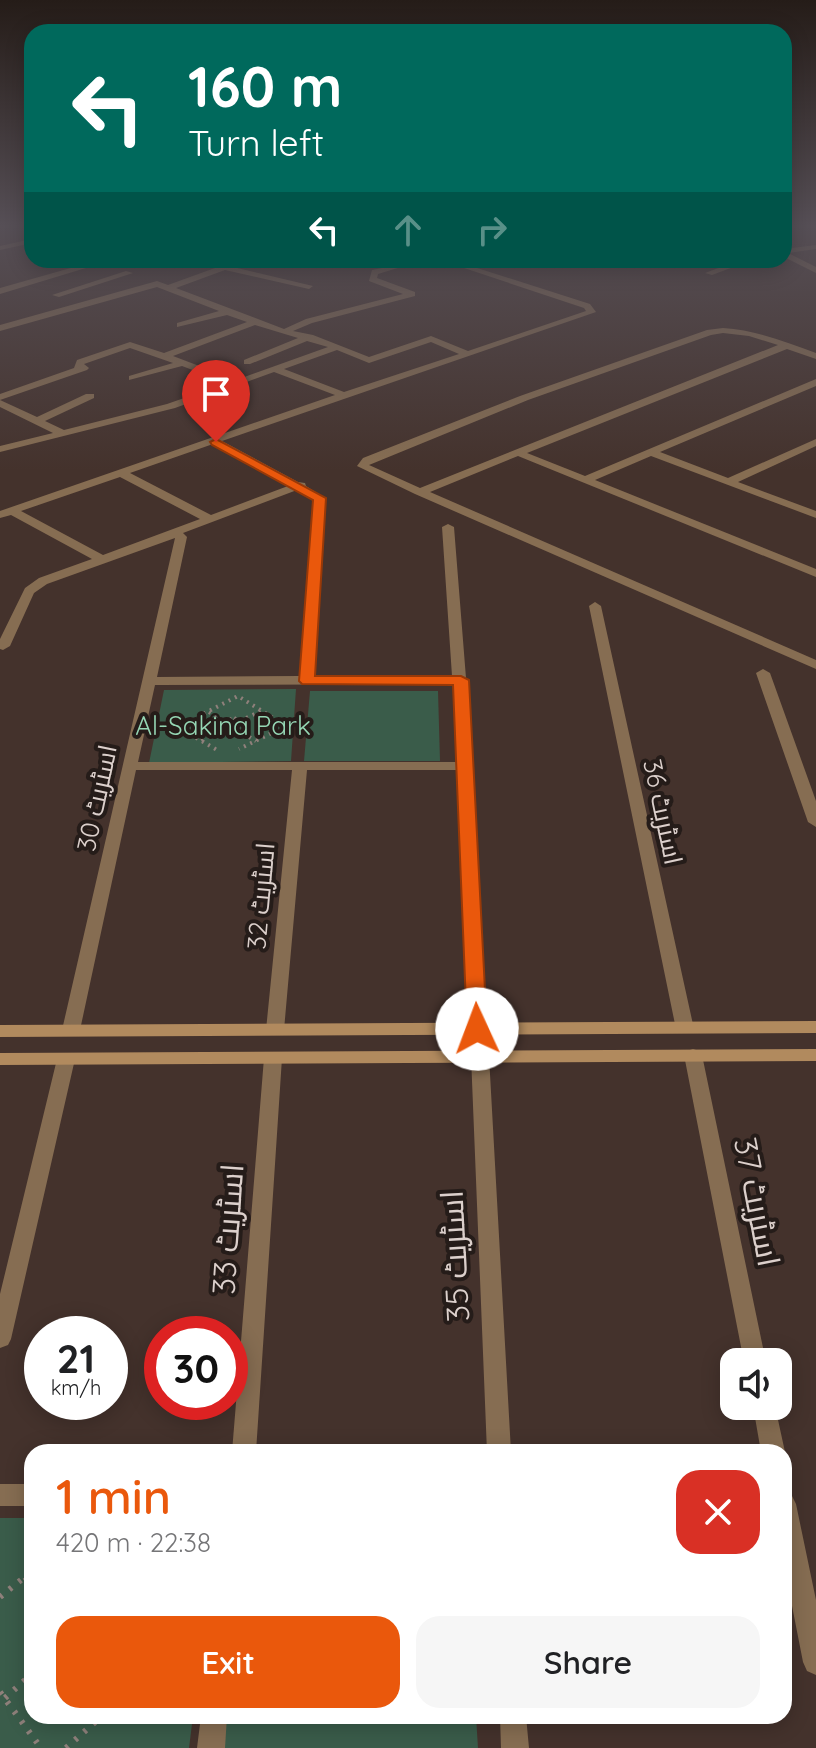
<!DOCTYPE html>
<meta charset="utf-8">
<style>
:root{--surface:#fff;--page:#f6f6f6;--text:#202124;--muted:#757577;--accent:#ea580c}
body{margin:0;font-family:Quicksand,Cairo,sans-serif;background:var(--page);color:var(--text);height:100vh;display:flex;flex-direction:column;font-size:30px;white-space:nowrap}
*{box-sizing:border-box;margin:0}
p{font-size:26px;color:var(--muted)}
.icon{flex:none;width:44px;height:44px;fill:none;stroke:currentColor;stroke-width:2;stroke-linecap:round;stroke-linejoin:round}
.map{position:relative;flex:1;overflow:hidden}
.panel{position:absolute;left:24px;top:1444px;width:768px;height:280px;display:flex;flex-direction:column;background:var(--surface);border-radius:24px;box-shadow:0 4px 20px #0003}
.panel>*{flex:none}
.hud{position:absolute;left:24px;top:24px;width:768px;height:244px;border-radius:24px;box-shadow:0 4px 20px #0003;background:#00695c;color:#fff;overflow:hidden}
.buttons{position:absolute;left:720px;top:1348px;display:grid;gap:16px}
.buttons a{display:grid;place-items:center;width:72px;height:72px;border-radius:16px;background:var(--surface);box-shadow:0 4px 20px #0003;font-size:40px}
.speed{position:absolute;left:24px;top:1316px;display:flex;gap:16px;font-size:40px;font-weight:700;text-align:center}
.speed>*{display:grid;place-content:center;width:104px;height:104px;border-radius:50%;background:var(--surface);box-shadow:0 4px 20px #0003;line-height:1}
.speed small{font-size:20px;font-weight:400}
.speed .limit{border:12px solid #d22;background:#fff;color:#111}
.pin{position:absolute;display:grid;place-items:center;width:68px;height:68px;color:#fff;margin:-82px -34px;border-radius:50% 50% 50% 0;rotate:-45deg;box-shadow:0 0 8px #0007}
.pin .icon{rotate:45deg}
.me{position:absolute;width:88px;margin:-44px;rotate:358deg;stroke-linejoin:round;filter:drop-shadow(0 0 6px #0008)}
.turn{display:flex;align-items:center;gap:28px;height:168px;padding:0 32px;font-size:36px}
.turn .icon{width:104px;height:104px;stroke-width:2.5}
.turn b{display:block;font-size:56px;line-height:68px}
.lanes{display:flex;align-items:center;height:76px;padding:0 32px;background:#0003;justify-content:center;gap:40px;direction:ltr}
.lanes .off{opacity:.35}
.round{display:grid;place-items:center;flex:none;width:84px;height:84px;border-radius:24px;background:var(--page)}
.summary{display:flex;align-items:center;justify-content:space-between;height:136px;padding:0 32px}
h1{font-size:48px;font-weight:600;line-height:60px;color:var(--accent)}
.primary-button{display:flex;gap:16px;margin-top:auto;padding:16px 32px}
.primary-button a{flex:1;height:92px;border-radius:24px;background:var(--accent);color:#fff;font-size:32px;font-weight:600;line-height:92px;text-align:center}
.primary-button a+a{background:var(--page);color:var(--text)}
.map>svg:first-child{display:block}
.green{fill:#3a5c4a}
.lines{fill:none;stroke-linecap:round;stroke-linejoin:round}
.path-far1{stroke:#8f807b;stroke-width:4;stroke-dasharray:2 5;stroke-linecap:butt}
.path{stroke:#8f807b;stroke-width:6;stroke-dasharray:3 9;stroke-linecap:butt}
.street{fill:#866d52;fill-rule:evenodd}
.secondary{fill:#b18a5e;fill-rule:evenodd}
.route{fill:#ea580c;stroke:#983908;stroke-width:2}
.labels{text-anchor:middle;stroke-width:8;stroke-linejoin:round;paint-order:stroke}
.park-label{font-size:26px;fill:#95d6b4;stroke:#251c19}
.street-label{font-size:26px;fill:#dcd0cc;stroke:#251c19}
.near-street-label{font-size:32px;fill:#dcd0cc;stroke:#251c19}
</style>
<div class="map">
<svg width="816" height="1748" viewBox="0 0 816 1748">
<rect width="100%" height="100%" fill="#44322c"/>
<!-- green -->
<path class="green" d="M296,689l-5,72 -142,2 15,-73z
M310,691h128l2,70h-136z
M0,1518h32v198h161l-4,32h-189z
M218,1716h258l2,32h-262z"/>
<g class="lines">
<!-- path-far1 -->
<path class="path-far1" d="M209,712l15,9
M234,718l12,8 -17,7 -13,-8z
M240,721l21,-10
M158,726l20,1 60,-31 48,30 -47,23
M178,727l39,23
M237,730l19,11
M201,740l22,-11"/>
<!-- path -->
<path class="path" d="M25,1577l7,9
M0,1597l32,-26
M0,1692l41,56
M5,1698l27,-24
M66,1748l36,-32"/>
<!-- street -->
<path class="street" d="M784,225h13l-13,3z
M32,239v4l-32,7v-4z
M816,245v4l-28,4 28,14v6l-32,-16v-8z
M99,260l10,1 -109,33v-6z
M237,260h12l-16,7 80,19 -4,3 -84,-19 -49,18 108,41 22,-10 97,-25 -34,-13 3,-11 10,-2 -22,-8c12,0 25,6 36,4 10,-1 18,-4 28,-4l-46,14 -1,4 38,14v4l-103,27 -19,8 20,4 56,22 62,-21 37,15 118,-40 -2,-3 -144,-48h12l138,44 6,8 -374,129 76,41 7,1 1,3 19,12 -11,178h138l-10,-149 6,-3 6,3 19,239 13,263 -3,4h-12l-3,-4 -9,-259h-152l-23,260 -3,4h-12l-3,-4 26,-260h-156l-56,260 -3,4h-12l-3,-4 113,-492 -128,46 -13,9 -24,53 -7,4 -3,-1v-10l25,-51 14,-10 53,-19 -81,-44 -11,3v-7l335,-116 -61,-23 -99,36 -175,44v-6l53,-13 -53,-26v-13l74,-26 3,-8 53,-18 34,11 83,-31 -20,-7 -50,12v-4l42,-12 -62,-24 -157,44v-6l157,-44 11,4zM255,325l43,13 -54,22v4h6l57,-23 21,6 -92,33 -63,-24zM431,342l28,12 -115,38 -60,-23 53,-19 32,13zM130,348l43,15 -44,13v4l53,-14 45,17 -60,21 -103,26 -19,-9 49,-23v-4h-8l-49,23 -37,-17 87,-30 2,-2 -5,-4zM213,444l75,42 -77,29 -81,-42zM120,477l80,42 -97,36 -82,-44zM297,490l16,9 -12,177 -144,1 30,-140 -4,-4zM453,684l5,78h-320l17,-77z
M740,260h12l-40,15 -7,-2z
M126,271l7,2 -74,24 -7,-2z
M723,328c33,2 62,14 93,25v6l-29,-10 -260,104 58,23 231,-97v7l-156,66 68,26 88,-39v7l-78,36 78,29v7l-165,-62 -56,24 221,89v8l-298,-121 -88,36 386,168v9l-401,-175 -58,-28 6,-8 157,-62 187,-66zM723,333l26,3 29,9 -358,143 -51,-23 159,-65 183,-65z
M595,602l6,4 93,423 -3,4h-12l-3,-4 -87,-423z
M763,669l7,4 46,128v26l-8,-5 -52,-149z
M693,1049l6,2 3,4 64,307h-22l-60,-307 3,-4z
M480,1050l6,2 3,4 22,396h-24l-16,-396 3,-4z
M273,1052l6,2 3,4 -26,394h-24l32,-394 3,-4z
M66,1053l6,2 3,4 -64,280 -3,6 -8,3v-54l57,-235 3,-4z
M753,1406h22l10,46 -1,1 -23,-1z
M0,1484h32v22h-32z
M784,1493l8,3 4,8 20,96v75l-9,-4 -4,-9 -19,-97z
M201,1716h26l-2,32h-28z
M500,1716h26l3,32h-28z"/>
<!-- secondary -->
<path class="secondary" d="M816,1021v12l-816,4v-12z
M816,1049v12l-816,4v-12z"/>
</g>
<!-- sky -->
<linearGradient id="sky" x2="0" y2="1"><stop stop-color="#251c18"/><stop offset="0.48" stop-color="#564f56"/><stop offset="1" stop-color="#564f56" stop-opacity="0"/></linearGradient>
<rect width="816" height="470" fill="url(#sky)"/>
<!-- route -->
<path class="route" d="M216,439l110,59 -11,178h146l8,4 18,349 -3,4h-14l-3,-4 -14,-344 -151,-1 -3,-3 14,-181 -101,-55 -2,-3z"/>
<g class="labels">
<!-- park labels -->
<g class="park-label">
<text x="223" y="735">Al-Sakina Park</text>
</g>
<!-- street labels -->
<g class="street-label">
<text transform="translate(97 798) rotate(-78)" y="9">اسٹریٹ 30</text>
<text transform="translate(663 812) rotate(78)" y="9">اسٹریٹ 36</text>
<text transform="translate(261 896) rotate(-85)" y="9">اسٹریٹ 32</text>
</g>
<!-- near-street labels -->
<g class="near-street-label">
<text transform="translate(757 1202) rotate(79)" y="11">اسٹریٹ 37</text>
<text transform="translate(228 1229) rotate(-86)" y="11">اسٹریٹ 33</text>
<text transform="translate(455 1256) rotate(-93)" y="11">اسٹریٹ 35</text>
</g>
</g>
</svg>
<div class="buttons">
<a><svg class="icon" aria-label="sound" viewBox="0 0 24 24"><path d="M4 9h4l5-4v14l-5-4H4zM17 9q2 3 0 6"/></svg></a>
</div>
<div class="speed"><div>21<small>km/h</small></div><div class="limit">30</div></div>
<div class="pin" style="left:216px;top:442px;background:#d93025"><svg class="icon" aria-label="arrive" viewBox="0 0 24 24"><path d="M6 21V4h12l-3 4 3 4H6"/></svg></div>
<svg class="me" style="left:477px;top:1029px" viewBox="-20 -20 40 40"><circle r="19" fill="#fff"/><path d="M0-13L10 11 0 6-10 11z" fill="#ea580c"/></svg>
<div class="hud">
<div class="turn"><svg class="icon" aria-label="left" viewBox="0 0 24 24"><path d="M17 20v-9H6M10 6l-5 5 5 5"/></svg><div><b>160 m</b>Turn left</div></div>
<div class="lanes"><svg class="icon" aria-label="left" viewBox="0 0 24 24"><path d="M17 20v-9H6M10 6l-5 5 5 5"/></svg><svg class="icon off" aria-label="ahead" viewBox="0 0 24 24"><path d="M12 20V5M6 11l6-6 6 6"/></svg><svg class="icon off" aria-label="right" viewBox="0 0 24 24"><path d="M7 20v-9h11M14 6l5 5-5 5"/></svg></div>
</div>
<section class="panel">
<div class="summary"><div><h1>1 min</h1><p>420 m · 22:38</p></div><a class="round" style="background:#d93025;color:#fff"><svg class="icon" aria-label="close" viewBox="0 0 24 24"><path d="M6 6l12 12M18 6L6 18"/></svg></a></div>
<div class="primary-button"><a>Exit</a><a>Share</a></div>
</section>
</div>
